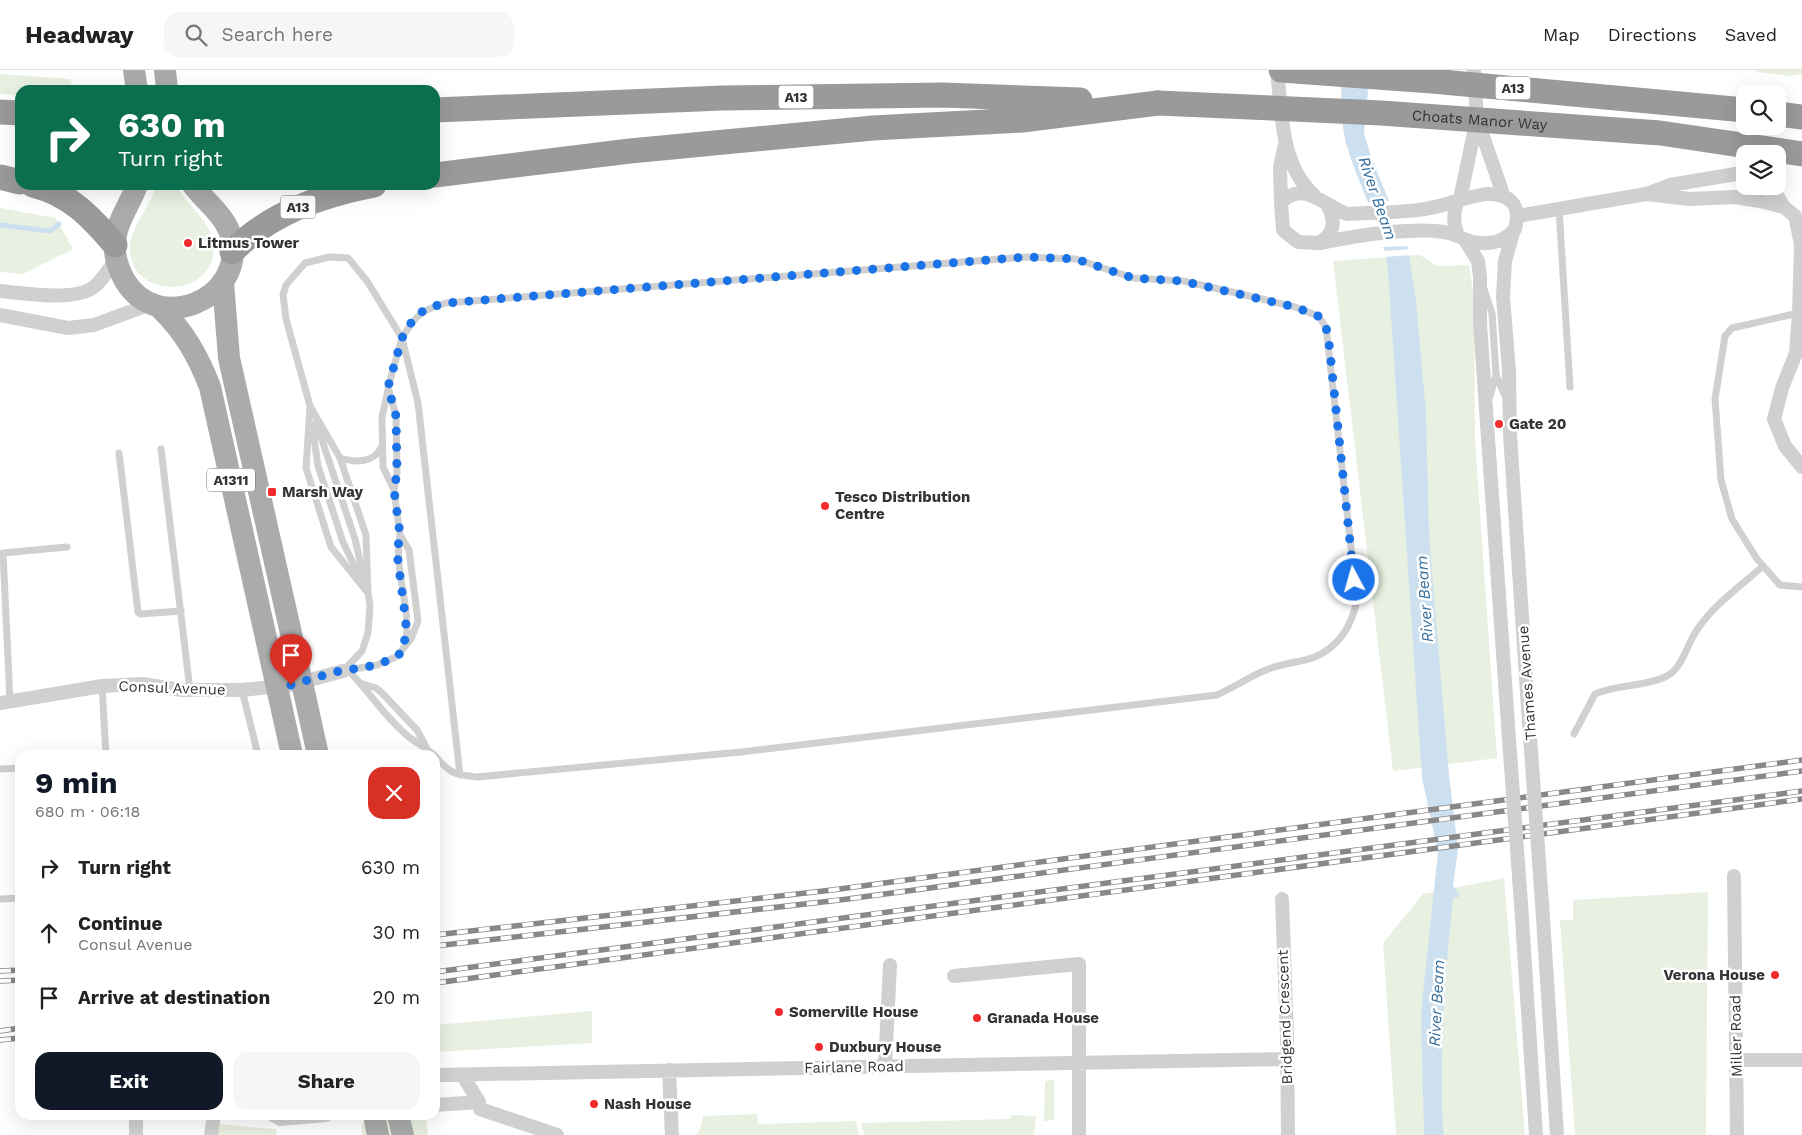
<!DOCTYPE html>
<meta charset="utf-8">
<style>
:root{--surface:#fff;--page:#f6f6f6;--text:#222;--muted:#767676;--line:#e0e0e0;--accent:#111827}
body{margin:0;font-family:"Work Sans",sans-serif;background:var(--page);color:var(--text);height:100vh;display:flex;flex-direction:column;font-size:19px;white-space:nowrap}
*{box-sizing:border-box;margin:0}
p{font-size:16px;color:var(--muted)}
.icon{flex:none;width:28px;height:28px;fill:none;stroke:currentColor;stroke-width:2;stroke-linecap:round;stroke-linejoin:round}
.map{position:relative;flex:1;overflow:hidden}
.panel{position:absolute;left:15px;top:680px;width:425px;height:370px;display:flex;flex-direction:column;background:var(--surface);border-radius:15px;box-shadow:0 5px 20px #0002}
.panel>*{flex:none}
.banner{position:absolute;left:15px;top:15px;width:425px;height:105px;border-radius:15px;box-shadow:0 5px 20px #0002;background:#0b6e4f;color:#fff;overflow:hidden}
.controls{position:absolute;left:1736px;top:15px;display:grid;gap:10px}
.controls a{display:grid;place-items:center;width:50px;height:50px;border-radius:10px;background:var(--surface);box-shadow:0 5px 20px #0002;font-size:25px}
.pin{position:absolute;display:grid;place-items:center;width:42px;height:42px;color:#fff;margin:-51px -21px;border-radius:50% 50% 50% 0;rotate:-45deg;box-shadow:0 0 5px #0007}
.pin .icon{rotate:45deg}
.me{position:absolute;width:55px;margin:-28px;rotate:354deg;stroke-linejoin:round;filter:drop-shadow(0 0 4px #0008)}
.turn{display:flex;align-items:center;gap:18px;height:105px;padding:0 20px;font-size:22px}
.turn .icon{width:65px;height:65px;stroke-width:2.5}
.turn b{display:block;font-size:35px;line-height:42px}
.round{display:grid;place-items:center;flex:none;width:52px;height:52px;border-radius:15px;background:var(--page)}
.head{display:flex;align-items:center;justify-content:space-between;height:85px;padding:0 20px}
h1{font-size:30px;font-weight:700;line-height:38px;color:var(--accent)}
.cta{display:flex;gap:10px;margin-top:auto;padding:10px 20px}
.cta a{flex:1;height:58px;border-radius:15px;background:var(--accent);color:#fff;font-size:20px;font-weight:700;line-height:58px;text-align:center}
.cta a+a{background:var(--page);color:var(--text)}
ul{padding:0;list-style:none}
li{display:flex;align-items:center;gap:15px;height:65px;padding:0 20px}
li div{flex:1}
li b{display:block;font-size:19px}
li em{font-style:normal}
header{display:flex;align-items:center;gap:30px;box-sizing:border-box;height:70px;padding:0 25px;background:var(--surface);border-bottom:1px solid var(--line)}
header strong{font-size:24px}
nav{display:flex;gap:28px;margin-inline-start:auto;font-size:18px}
.search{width:350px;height:45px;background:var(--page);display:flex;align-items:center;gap:12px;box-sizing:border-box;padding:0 18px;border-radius:15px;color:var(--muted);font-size:19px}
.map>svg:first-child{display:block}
.green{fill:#e8f0e1}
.water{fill:#cde0f0}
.pier{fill:#fff}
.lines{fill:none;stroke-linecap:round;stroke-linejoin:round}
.stream{stroke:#cde0f0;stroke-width:5}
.lane{stroke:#d0d0d0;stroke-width:7}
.street{stroke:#d0d0d0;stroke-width:14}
.primary{stroke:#ababab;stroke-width:22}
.highway{stroke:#9a9a9a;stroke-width:25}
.rail-casing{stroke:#888;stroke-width:5.5}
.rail{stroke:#fff;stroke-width:4;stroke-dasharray:11;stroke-linecap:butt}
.street-bridge{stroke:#d0d0d0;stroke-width:14}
.primary-bridge{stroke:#ababab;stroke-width:22}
.highway-bridge{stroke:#9a9a9a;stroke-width:25}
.route{stroke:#1a73e8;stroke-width:9;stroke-dasharray:0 16.2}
.poi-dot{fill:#f42b2d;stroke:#fff;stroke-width:2}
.labels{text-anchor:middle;stroke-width:5;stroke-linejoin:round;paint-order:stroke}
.shield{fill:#fff;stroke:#707070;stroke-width:1}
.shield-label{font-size:14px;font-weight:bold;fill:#333}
.street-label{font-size:15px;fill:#333;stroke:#fff}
.poi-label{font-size:15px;font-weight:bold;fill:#333;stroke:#fff;text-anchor:start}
.water-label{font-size:16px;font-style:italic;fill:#38709e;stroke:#fff}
</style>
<header>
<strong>Headway</strong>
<div class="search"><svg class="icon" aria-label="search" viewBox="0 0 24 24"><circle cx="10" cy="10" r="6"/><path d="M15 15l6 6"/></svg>Search here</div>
<nav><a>Map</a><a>Directions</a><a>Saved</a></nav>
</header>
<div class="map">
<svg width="1802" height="1065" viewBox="0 0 1802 1065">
<rect width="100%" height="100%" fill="#fff"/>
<!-- green -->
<path class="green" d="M1756,0h46v4l-12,2 -33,-4z
M0,4l71,5 1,11h-52v5l-20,-1z
M156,115h20c9,18 32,34 36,53 14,61 -86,67 -82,6 2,-18 21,-38 26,-59z
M0,138l56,10 17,31 -50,25 -23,-2z
M1420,185l17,11 32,-1 5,34 1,140 22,319 -104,13 -60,-510z
M1504,808l21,257h-129l-13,-192 40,-49z
M1708,822l-2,243h-131l-15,-215h13v-20z
M592,941v32l-157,9v-27z
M1054,1010v40l-10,1 1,-40z
M757,1044l1,10 98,-3 3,14h-163l5,-9 2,-10z
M413,1045h13l2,20h-66v-12z
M1011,1045l25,1 -2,19h-170l-3,-12 149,-4z
M217,1054l59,5 1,6h-61z"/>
<!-- water -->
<path class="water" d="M1341,0h29l-6,63 7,24 37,90 8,54 10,113 3,120 5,63 15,178 9,74 -5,37 7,10 -7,3c-6,57 -11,113 -11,170 0,22 -1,44 2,66h-20l-3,-122 17,-161 -16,-74 -34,-507c-5,-45 -30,-85 -42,-128 -6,-23 -4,-49 -5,-73z"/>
<!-- pier -->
<path class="pier" d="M1391,131l19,45 -27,1 -19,-44z
M1411,179l1,6 -28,2v-6z"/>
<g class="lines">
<!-- stream -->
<path class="stream" d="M0,155l50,6 9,-7"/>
<!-- lane -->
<path class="lane" d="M1559,138l11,179
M1484,219l8,24 4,62
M1799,243l-67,15 -7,8 -10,63 6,81 11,39 25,40 23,26 22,2
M388,320l-6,27 1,50 11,23
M1490,326l6,-21 10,23
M310,336l30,52 26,77 2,58
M316,352l39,117 9,39
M312,354l6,42 25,76 19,40
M161,379l29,241
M119,383l19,159 2,2 41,-3
M340,388c16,5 35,5 42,-12
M400,465c-7,38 13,74 5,110
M343,601l19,-20 6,-18 2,-28 -2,-12 -37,-46 -25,-79 4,-62 -24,-87 -3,-24 3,-10 19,-22 24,-6 19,1 19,23 35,57 -14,49 8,29 1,57 -3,17 6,45 9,15 9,71 -7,18 -15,18 -19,8 -29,5
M345,601l3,-1c21,21 37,48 61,67 8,7 17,10 25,18
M363,614l13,4 6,5 35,37 9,17
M102,616l4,69
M242,620l16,65
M10,631l-7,-148 64,-6
M1574,664l21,-40c23,-10 49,-7 70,-17 18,-8 21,-32 32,-47 16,-25 44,-44 66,-64
M435,686c16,18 18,18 42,21l264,-25 476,-57c17,-8 32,-18 49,-25 15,-7 33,-7 49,-13 25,-11 37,-32 42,-57l-31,-273 -8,-11 -23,-9 -54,-13 -58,-13 -50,-3 -57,-19 -50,-2 -580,46c-25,7 -31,13 -44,35l16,65 42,372
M0,699l20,-1
M0,829l20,-1"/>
<!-- street -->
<path class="street" d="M1277,0c5,42 3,95 37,125
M1474,0l3,49 26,75
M1771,116l13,21 11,9 6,28 -2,69 -3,40 -14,35 -8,31 11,27 17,21
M1649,123l21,-8 66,-11 9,2
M1485,124c24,-1 37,10 30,35 -14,18 -39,17 -57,7 -5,-13 -5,-23 0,-36z
M1460,129l17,-80
M1281,133l-1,-36 5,-23
M1328,136c8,16 6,28 -9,37l-21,-1 -15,-12 -2,-27c22,-24 43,3 66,11 36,-2 77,0 111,-14
M1518,146l128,-22 44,5 44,-2 26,4 24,6
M1513,163l-8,28 -2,36 6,74 1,63 19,289
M1465,170l13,21 2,16v46l28,402
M1321,173c32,-7 108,-20 137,-7
M0,221c24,2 74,11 94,-4 8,-6 15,-19 22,-27
M0,245l68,13 26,-3 57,-21
M0,633l102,-17 40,-2 40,6h60l49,-5 52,-14
M1734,806l3,259
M1282,829l5,136 1,100
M1542,833l15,232
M1521,834l15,231
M954,906l125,-12v171
M1736,990h66
M885,996l5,-101
M669,1000l3,65
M435,1005l852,-16
M463,1006l16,26 1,7 77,26
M435,1035l44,-3
M136,1045v20
M273,1045l7,4 46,-4
M211,1065l3,-20"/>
<!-- primary -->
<path class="primary" d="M134,0l3,20
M165,0l2,20
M137,115c-7,20 -22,38 -22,60 -1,13 4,25 10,36 33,54 118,19 107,-41 -5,-24 -26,-37 -39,-55
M223,212l6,76 68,302
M160,238c24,23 38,48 50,79l62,278
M374,1045l4,20
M398,1045l5,20"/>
<!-- highway -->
<path class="highway" d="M435,40l287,-12 221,-3 137,5
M0,42l20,1
M1778,44l24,3
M435,105l195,-24 243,-23 149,-8 136,-17
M0,107l20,5
M33,115c37,9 58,32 82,60
M232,182c38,-39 90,-57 142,-67"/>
<defs>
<path id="rail" d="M435,865l397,-45 970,-130
M435,876l405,-46 962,-129
M0,901l20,-1
M435,902l1367,-181
M0,911l20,-1
M435,913l1367,-184
M0,961l20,-3
M0,970l20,-2"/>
</defs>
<!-- rail casing -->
<use href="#rail" class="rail-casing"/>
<!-- rail -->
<use href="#rail" class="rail"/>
<!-- street-bridge -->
<path class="street-bridge" d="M1529,653l13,180
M1508,655l13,179"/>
<!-- primary-bridge -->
<path class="primary-bridge" d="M297,590l21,95
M272,595l20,90"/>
<!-- highway-bridge -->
<g class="highway-bridge">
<path d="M1281,0l151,11 313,29"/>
<path id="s1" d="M1158,33l223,10 279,20 142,21"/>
</g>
</g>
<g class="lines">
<!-- route -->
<path class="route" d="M291,615l44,-13 42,-7 19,-8 8,-7 2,-28 -9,-69 3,-19 -6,-44 3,-17 -1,-57 -8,-29 14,-49 9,-15 9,-10 8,-5 18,-5 580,-46 50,2 57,19 49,3 113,26 23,9 8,11 3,16 25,237"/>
</g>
<!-- markers -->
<g class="poi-dot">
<circle cx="188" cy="173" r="5"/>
<circle cx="1499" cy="354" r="5"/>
<rect x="267" y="417" width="10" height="10" rx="2.5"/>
<circle cx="825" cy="436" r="5"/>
<circle cx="1775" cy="905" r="5"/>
<circle cx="779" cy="942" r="5"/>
<circle cx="977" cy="948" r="5"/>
<circle cx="819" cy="977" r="5"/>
<circle cx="594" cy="1034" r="5"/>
</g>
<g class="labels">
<!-- shield labels -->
<g class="shield">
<rect x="1495.5" y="6.5" width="35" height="23" rx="4"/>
<rect x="778.5" y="15.5" width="35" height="23" rx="4"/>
<rect x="280.5" y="125.5" width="35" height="23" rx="4"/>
<rect x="207" y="398.5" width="48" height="23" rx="4"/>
</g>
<g class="shield-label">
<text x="1513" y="23">A13</text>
<text x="796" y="32">A13</text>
<text x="298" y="142">A13</text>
<text x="231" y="415">A1311</text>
</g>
<!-- street labels -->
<g class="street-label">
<text dy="5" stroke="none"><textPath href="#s1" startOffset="322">Choats Manor Way</textPath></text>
<text transform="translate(1527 613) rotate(-94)" y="5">Thames Avenue</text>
<text transform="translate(172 618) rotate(2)" y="5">Consul Avenue</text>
<text transform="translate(1285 947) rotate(-92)" y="5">Bridgend Crescent</text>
<text transform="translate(1736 966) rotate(-91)" y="5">Miller Road</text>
<text transform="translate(854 997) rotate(-1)" y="5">Fairlane Road</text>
</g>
<!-- poi labels -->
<g class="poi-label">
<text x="198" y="178">Litmus Tower</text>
<text x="1509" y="359">Gate 20</text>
<text x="282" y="427">Marsh Way</text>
<text x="835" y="432">Tesco Distribution<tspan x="835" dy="17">Centre</tspan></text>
<text x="1765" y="910" text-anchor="end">Verona House</text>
<text x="789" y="947">Somerville House</text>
<text x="987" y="953">Granada House</text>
<text x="829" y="982">Duxbury House</text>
<text x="604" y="1039">Nash House</text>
</g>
<!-- water labels -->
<g class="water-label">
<text transform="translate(1378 128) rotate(71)" y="6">River Beam</text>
<text transform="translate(1424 529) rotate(-94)" y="6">River Beam</text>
<text transform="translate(1436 933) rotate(-87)" y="6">River Beam</text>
</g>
</g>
</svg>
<div class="controls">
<a><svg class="icon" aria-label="search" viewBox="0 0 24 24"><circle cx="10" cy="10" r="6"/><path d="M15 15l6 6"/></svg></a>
<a><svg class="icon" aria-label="layers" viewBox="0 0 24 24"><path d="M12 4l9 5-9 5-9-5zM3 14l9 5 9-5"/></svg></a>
</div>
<div class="pin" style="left:291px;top:615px;background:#d93025"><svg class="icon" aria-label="arrive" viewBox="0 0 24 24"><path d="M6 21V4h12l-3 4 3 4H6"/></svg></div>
<svg class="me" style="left:1354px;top:510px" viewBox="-20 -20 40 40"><circle r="17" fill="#1a73e8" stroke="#fff" stroke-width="3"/><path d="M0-11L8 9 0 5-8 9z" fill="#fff"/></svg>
<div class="banner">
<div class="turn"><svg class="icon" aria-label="right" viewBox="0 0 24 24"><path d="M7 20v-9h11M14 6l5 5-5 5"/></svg><div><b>630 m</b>Turn right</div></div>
</div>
<section class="panel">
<div class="head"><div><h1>9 min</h1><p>680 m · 06:18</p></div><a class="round" style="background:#d93025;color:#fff"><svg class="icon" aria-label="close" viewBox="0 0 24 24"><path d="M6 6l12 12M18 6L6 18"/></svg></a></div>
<ul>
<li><svg class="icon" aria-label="right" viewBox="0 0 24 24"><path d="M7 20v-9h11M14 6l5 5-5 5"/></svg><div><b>Turn right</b></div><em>630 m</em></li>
<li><svg class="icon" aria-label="ahead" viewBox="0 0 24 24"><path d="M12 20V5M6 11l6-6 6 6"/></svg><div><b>Continue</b><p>Consul Avenue</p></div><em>30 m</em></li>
<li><svg class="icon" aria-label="arrive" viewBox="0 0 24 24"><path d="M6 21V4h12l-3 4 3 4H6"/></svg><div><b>Arrive at destination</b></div><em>20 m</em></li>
</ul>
<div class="cta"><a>Exit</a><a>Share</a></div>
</section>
</div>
